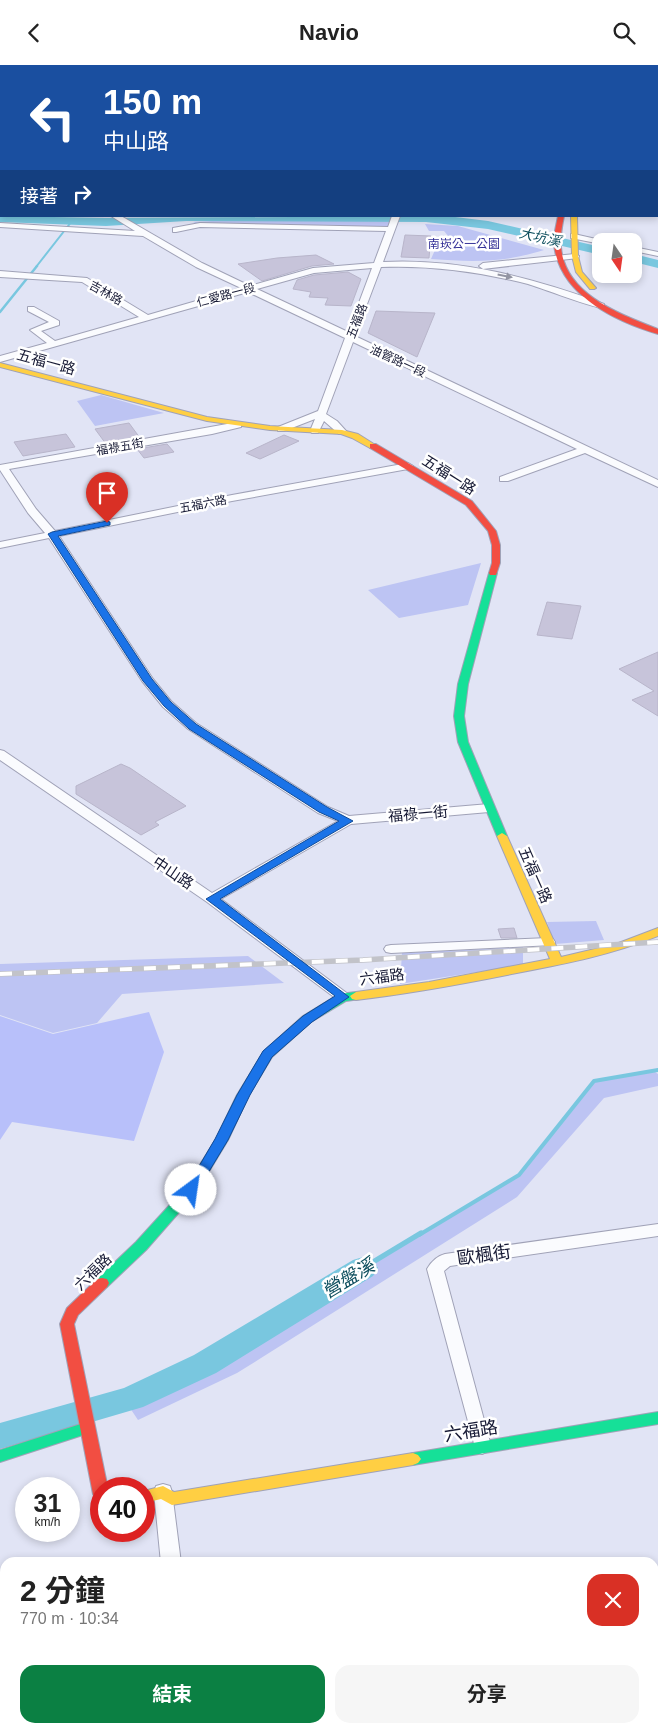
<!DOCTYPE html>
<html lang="zh-TW">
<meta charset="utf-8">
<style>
:root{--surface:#fff;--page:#f6f6f6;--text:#222;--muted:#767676;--accent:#0b8043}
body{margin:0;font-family:Helvetica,"Noto Sans TC",sans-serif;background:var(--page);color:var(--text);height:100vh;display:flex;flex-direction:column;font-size:19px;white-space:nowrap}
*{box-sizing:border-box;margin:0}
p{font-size:16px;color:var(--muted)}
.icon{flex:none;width:28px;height:28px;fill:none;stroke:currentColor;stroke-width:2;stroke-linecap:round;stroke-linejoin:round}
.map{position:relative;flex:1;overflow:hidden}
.drawer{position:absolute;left:0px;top:1492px;width:659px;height:176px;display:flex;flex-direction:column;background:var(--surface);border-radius:15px 15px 0 0;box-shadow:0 2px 8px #0003}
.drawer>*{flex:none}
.banner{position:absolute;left:0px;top:0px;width:659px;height:152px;box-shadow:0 2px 8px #0003;background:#1a4fa0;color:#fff;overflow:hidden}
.needle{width:32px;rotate:167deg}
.controls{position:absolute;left:592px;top:168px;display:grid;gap:10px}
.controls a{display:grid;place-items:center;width:50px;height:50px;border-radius:10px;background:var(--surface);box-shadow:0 2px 8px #0003;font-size:25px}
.speed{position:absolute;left:15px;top:1412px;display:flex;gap:10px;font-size:25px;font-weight:700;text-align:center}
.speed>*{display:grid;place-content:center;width:65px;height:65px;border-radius:50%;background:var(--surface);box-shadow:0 2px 8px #0003;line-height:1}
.speed small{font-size:12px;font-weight:400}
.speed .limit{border:8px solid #d22;background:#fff;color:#111}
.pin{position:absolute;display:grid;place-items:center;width:42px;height:42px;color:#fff;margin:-51px -21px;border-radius:50% 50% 50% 0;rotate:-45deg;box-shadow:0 0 5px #0007}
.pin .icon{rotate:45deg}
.me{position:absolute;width:55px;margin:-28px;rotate:31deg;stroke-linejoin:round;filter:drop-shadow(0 0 4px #0008)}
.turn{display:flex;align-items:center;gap:18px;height:105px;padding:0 20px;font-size:22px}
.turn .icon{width:65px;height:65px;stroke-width:2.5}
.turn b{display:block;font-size:35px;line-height:42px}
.then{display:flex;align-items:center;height:48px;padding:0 20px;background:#0003;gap:10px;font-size:19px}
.round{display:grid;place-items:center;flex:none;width:52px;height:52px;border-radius:15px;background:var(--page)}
.overview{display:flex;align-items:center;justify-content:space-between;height:85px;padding:0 20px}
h1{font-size:30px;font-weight:700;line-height:38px}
.cta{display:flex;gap:10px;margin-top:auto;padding:10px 20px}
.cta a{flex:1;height:58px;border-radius:15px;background:var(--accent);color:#fff;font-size:20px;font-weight:700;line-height:58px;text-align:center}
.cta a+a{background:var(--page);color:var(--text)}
header{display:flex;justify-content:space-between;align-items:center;height:65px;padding:0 20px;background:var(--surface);font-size:22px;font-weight:700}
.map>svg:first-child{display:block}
.green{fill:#bdc4f3}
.forest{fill:#b8c0fa}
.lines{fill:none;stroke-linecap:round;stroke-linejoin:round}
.stream-far3{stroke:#79c7df;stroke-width:2}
.stream-far2{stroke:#79c7df;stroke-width:2.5}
.stream-far1{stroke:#79c7df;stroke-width:4}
.stream{stroke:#79c7df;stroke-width:5}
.river{fill:#79c7df;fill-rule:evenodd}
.building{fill:#c7c4da;stroke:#b8b5ca}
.street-casing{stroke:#a0a2b7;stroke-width:2}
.fast-casing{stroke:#a0a2b7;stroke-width:2}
.slow-casing{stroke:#a0a2b7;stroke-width:2}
.jam-casing{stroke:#a0a2b7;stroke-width:2}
.street{fill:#fafbfe;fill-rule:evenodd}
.fast{fill:#16e098;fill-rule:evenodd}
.slow{fill:#ffcf43;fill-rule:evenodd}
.jam{fill:#f24e42;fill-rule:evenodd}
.rail-casing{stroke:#c2c3c9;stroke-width:5.5}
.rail{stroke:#fff;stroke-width:4;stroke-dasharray:12;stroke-linecap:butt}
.oneway{fill:#9395a3}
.route{fill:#1a73e8;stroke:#114b97}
.labels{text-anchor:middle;stroke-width:5;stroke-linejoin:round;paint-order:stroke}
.far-park-label{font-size:12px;fill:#332f96;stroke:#fff}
.far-street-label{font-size:12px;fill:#161934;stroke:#fff}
.far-water-label{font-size:14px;font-style:italic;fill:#0e4f5e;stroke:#fff}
.street-label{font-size:15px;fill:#161934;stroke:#fff}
.near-street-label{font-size:18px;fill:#161934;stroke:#fff}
.near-water-label{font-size:19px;font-style:italic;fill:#0e4f5e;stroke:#fff}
</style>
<header><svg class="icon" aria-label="back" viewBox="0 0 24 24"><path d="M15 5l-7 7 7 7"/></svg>Navio<svg class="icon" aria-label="search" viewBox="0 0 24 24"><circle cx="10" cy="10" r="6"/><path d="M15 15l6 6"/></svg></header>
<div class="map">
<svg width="658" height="1668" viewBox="0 0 658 1668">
<rect width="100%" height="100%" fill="#e1e4f5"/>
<!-- green -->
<path class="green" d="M369,152l27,1 -5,11 -191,-4 -7,-3 76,-4z
M425,159l33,2 86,24c-41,13 -71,12 -113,9l8,-18 10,-4 -5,-6h-15z
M101,330l63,18 -69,13 -18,-25z
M481,498l-13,42 -69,13 -31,-28z
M596,856l8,19 -49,4 -8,-22z
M523,882v18l-123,19 2,-31z
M248,891l36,27 -162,11 -25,29 -44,10 -53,-18v-51z
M655,1007l3,2v12l-54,12 -87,99 -256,161 -24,15 -99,47 -12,-18 80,-38 314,-189 74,-94z"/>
<!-- forest -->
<path class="forest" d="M149,947l15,40 -30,89 -122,-19 -12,18v-124l53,18z
M420,1664h176v4h-175z"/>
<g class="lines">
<!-- stream-far3 -->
<path class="stream-far3" d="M383,151l2,1
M36,202l36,-46"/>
<!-- stream-far2 -->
<path class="stream-far2" d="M0,247l37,-46"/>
<!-- stream-far1 -->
<path class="stream-far1" d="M419,1170l100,-60 75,-94 64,-11"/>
<!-- stream -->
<path class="stream" d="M363,1203l58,-35"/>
<!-- river -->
<path class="river" d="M0,149l1,2 105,2 341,-2 41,5 113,26v8l-113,-26 -62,-7 -240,-1 -80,5 -106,-4z
M634,189l24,6v8l-24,-6z
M363,1192l10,3 5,8 -5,8 -157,97 -73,34 -143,42v-26l124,-35 70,-33 159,-95z"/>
</g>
<!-- building -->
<path class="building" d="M405,170l26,1 -2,22 -28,-1z
M316,190l18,9 -22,2 -50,15 -24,-17 39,-6z
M348,207l13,7 -10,27 -26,-1 3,-7 -19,-1 2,-5 -18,-3 4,-9 17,-5z
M376,246l59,2 -18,44 -49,-24z
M129,358l11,15 -34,6 -11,-15z
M66,369l9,13 -52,9 -9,-14z
M284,370l15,6 -39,18 -14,-6z
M167,379l7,8 -30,6 -7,-9z
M547,537l34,4 -9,33 -35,-4z
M658,587v64l-26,-16 22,-9 -35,-22z
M121,699l9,4 56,38 -31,16 4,3 -18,10 -65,-41v-8z
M514,863l3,10h-16l-3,-9z"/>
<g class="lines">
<defs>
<path id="street" d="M6,0h12v1h-11z
M176,0h8v1h-7z
M202,0h7v1h-6z
M451,0h10v1h-9z
M564,0h10v1h-9z
M0,26h1v4h-1z
M0,76h1v5h-1z
M111,151h10l81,47 48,23 63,-18 61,-5 12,-32 -186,-4 -24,5h-3v-4l27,-5 188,4 4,-11h8l-17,46c76,-4 151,16 221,42v4c-9,1 -62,-20 -76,-24 -47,-12 -98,-19 -147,-17l-26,69 303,144v7l-73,-34 -77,28h-8v-4l77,-28 -224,-107 -27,72 11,7 10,11 -2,2h-6l-15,-13 -6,12h-6l-2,-2 5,-12 -31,12h-6v-4l40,-16 27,-73 -97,-46 -248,70v-6l47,-13 -17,-13 19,-8 -21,-11v-4h6l25,14v4l-18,6 14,10 84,-24 -57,-35 -82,-5v-6l87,7 61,37 93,-27 -45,-21 -53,-31 -143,-9v-4l135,8zM372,203l-24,64 -91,-43 57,-16z
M571,169h3l31,7h-4v3l-30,-6z
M634,182l24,5v4l-24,-5z
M575,189l4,2 -1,2 -95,11 -4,-3 4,-3z
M238,357l3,1v4l-29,7 -203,35 27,40 19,22 177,-36 176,-32 5,3 -5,3 -176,32 -173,35 94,143 18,22 25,22 132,84 21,9 140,-12 6,4 -6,4 -138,12 -130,75 127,95 2,3 -2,3h-10l-131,-98 -207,-142v-10l4,1 208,142 126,-72 -20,-8 -130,-84 -25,-22 -21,-26 -93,-143 -49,10v-6l45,-9 -17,-20 -28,-43v-5z
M548,873l5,1 2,3 -2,3 -162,8 -5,-1 -2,-3 2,-3 5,-1z
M658,1159v12l-208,30 -6,5 47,175 -3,5 -6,3 -6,-3 -49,-182c4,-7 10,-13 18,-15z
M163,1419l7,2 2,6 9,71h-20l-7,-71 2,-6z
M654,1612l4,1v25l-4,-1z"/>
<path id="fast" d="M319,0h9l1,1h-9z
M0,89h1v4h-1z
M493,505l4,3 -29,111 -4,32 4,26 39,94 -5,3 -5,-3 -39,-94 -4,-26 4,-32 31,-111z
M356,927l6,4 -2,3 -14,2 -35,21 -39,35 -23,38 -21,45 -32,53 -50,57 -39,37 -5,1 -5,-1 -2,-4 2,-4 39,-37 50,-55 30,-48 21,-44 27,-44 39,-35 36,-22z
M658,1347v12l-245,41 -5,-2 -3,-4 3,-4 5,-2z
M87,1357l5,2 2,4 -2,4 -92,30v-12z"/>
<path id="slow" d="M571,151h6l1,40 4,16 14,16 -2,1h-4l-14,-17 -4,-16z
M0,298l207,54 63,9 72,4 16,4 19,12 -7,2 -18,-10 -11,-4 -71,-4 -63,-9 -207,-54z
M502,768l5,3 54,121 55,-13 42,-16v8c-49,20 -100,29 -151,39 -50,10 -100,19 -151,25l-4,-1 -2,-3 6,-4 73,-10 121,-23 -53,-123z
M413,1388l5,2 3,4 -3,4 -5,2 -241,40 -11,-6 -17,4v-12l19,-5 11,6z"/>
<path id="jam" d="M558,151h6c-2,10 -4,20 -3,31 4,48 59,67 97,82v5c-41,-12 -94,-37 -103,-83 -3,-12 1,-24 3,-35z
M370,379h6l96,57 24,30 4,14v18l-4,12h-6l-1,-2 3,-10v-18l-4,-14 -22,-26 -96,-57z
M102,1213l5,1 2,4 -2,4 -29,28 -4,9 34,165h-7v11l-5,-1 -3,-5 -33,-170 7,-16 30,-29z"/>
</defs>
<!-- street casing -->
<use href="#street" class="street-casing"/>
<!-- fast casing -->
<use href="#fast" class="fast-casing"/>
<!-- slow casing -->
<use href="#slow" class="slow-casing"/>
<!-- jam casing -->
<use href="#jam" class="jam-casing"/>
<!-- street -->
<use href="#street" class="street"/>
<!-- fast -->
<use href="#fast" class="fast"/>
<!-- slow -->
<use href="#slow" class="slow"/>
<!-- jam -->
<use href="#jam" class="jam"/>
<defs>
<path id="rail" d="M0,909l363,-14 295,-18"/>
</defs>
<!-- rail casing -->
<use href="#rail" class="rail-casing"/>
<!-- rail -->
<use href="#rail" class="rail"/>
</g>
<!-- one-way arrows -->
<defs><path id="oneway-solid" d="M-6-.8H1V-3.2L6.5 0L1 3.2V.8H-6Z" transform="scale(1.25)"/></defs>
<use class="oneway" href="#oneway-solid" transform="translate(505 211) rotate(11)"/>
<!-- route -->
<path class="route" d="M107,456l3,1v3l-52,11 94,143 19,23 25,22 131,83 26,14 -133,78 129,98 -37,25 -40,35 -22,38 -22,45 -32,53h-9l-2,-3 30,-51 22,-44 26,-44 40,-35 32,-20 -129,-97 133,-78 -20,-9 -130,-83 -25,-23 -21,-25 -95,-147 4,-2z"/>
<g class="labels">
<!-- far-park labels -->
<g class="far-park-label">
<text x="464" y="183">南崁公一公園</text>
</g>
<!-- far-street labels -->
<g class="far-street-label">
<text transform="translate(106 228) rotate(29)" y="4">吉林路</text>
<text transform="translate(226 230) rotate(-15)" y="4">仁愛路一段</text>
<text transform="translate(357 256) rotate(-69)" y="4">五福路</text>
<text transform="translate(398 296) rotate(25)" y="4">油管路一段</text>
<text transform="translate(120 382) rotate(-10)" y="4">福祿五街</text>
<text transform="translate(203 439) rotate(-11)" y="4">五福六路</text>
</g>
<!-- far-water labels -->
<g class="far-water-label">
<text transform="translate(540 172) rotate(13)" y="5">大坑溪</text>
</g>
<!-- street labels -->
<g class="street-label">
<text transform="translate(46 297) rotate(15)" y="5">五福一路</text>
<text transform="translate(449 410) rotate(32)" y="5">五福一路</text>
<text transform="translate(418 749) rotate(-5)" y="5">福祿一街</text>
<text transform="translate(173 808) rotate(34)" y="5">中山路</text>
<text transform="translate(535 810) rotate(66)" y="5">五福一路</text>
<text transform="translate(382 912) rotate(-7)" y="5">六福路</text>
<text transform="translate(93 1207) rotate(-44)" y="5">六福路</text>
</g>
<!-- near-street labels -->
<g class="near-street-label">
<text transform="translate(484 1190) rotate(-8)" y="6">歐楓街</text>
<text transform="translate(471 1366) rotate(-9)" y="6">六福路</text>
</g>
<!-- near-water labels -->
<g class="near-water-label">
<text transform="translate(348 1213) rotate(-31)" y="7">營盤溪</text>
</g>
</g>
</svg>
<div class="controls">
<a><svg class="needle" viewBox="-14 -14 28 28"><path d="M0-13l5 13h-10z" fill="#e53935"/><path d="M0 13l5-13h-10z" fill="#767676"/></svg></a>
</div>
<div class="speed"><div>31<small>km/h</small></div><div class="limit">40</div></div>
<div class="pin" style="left:107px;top:458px;background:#d93025"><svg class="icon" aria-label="arrive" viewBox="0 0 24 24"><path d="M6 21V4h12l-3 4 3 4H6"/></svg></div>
<svg class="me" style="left:191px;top:1125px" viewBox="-20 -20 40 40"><circle r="19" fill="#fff"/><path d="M0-13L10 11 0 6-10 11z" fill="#1a73e8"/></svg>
<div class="banner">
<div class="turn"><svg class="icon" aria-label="left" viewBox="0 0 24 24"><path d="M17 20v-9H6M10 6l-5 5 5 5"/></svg><div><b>150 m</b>中山路</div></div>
<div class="then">接著<svg class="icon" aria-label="right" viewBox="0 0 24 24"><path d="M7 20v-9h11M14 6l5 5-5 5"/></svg></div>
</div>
<section class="drawer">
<div class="overview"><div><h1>2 分鐘</h1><p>770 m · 10:34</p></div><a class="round" style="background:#d93025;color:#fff"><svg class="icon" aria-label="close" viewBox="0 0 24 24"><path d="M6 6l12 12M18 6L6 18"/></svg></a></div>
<div class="cta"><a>結束</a><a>分享</a></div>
</section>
</div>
